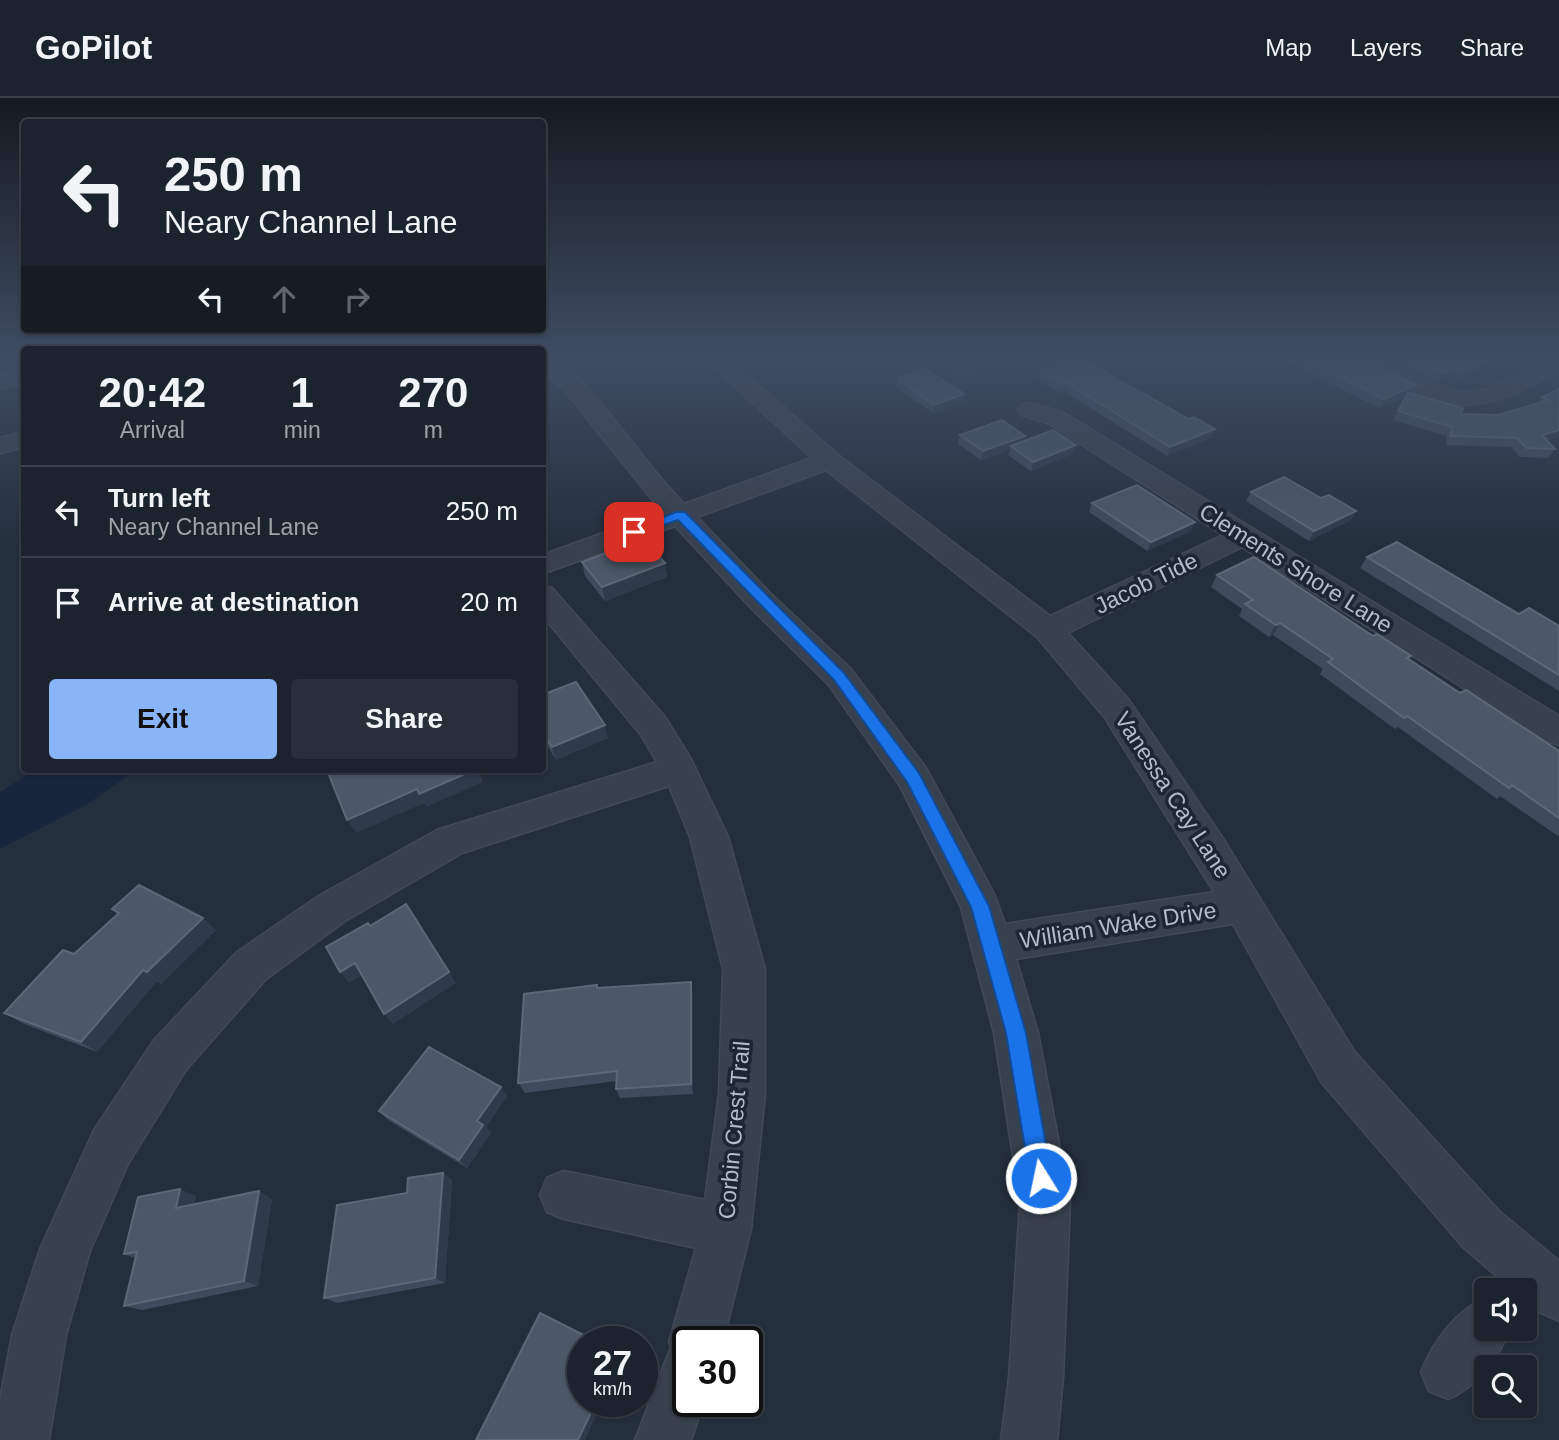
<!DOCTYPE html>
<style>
:root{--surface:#1b232e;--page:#282f3a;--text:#f1f3f6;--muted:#a0a4aa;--line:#39404a;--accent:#8ab4f8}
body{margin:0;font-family:Arial,sans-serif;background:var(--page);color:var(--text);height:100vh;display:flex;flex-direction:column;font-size:26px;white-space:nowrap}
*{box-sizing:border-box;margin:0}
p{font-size:23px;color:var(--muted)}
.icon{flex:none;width:38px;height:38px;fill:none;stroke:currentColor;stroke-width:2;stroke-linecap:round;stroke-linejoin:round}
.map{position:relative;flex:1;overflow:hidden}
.side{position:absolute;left:21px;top:248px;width:525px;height:427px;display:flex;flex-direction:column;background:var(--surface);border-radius:7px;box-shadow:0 2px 5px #0004,0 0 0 2px var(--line)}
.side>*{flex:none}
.guide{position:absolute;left:21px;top:21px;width:525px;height:214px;border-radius:7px;box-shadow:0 2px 5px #0004,0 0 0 2px var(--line);background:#1b232e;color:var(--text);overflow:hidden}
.tools{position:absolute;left:1474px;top:1180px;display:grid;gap:14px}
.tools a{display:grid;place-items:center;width:63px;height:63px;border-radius:7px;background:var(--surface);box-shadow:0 2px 5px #0004,0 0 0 2px var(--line);font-size:35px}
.speed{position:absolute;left:567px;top:1228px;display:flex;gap:14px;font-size:35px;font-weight:700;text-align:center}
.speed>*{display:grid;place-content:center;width:91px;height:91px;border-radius:50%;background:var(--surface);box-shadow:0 2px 5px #0004,0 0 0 2px var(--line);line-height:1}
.speed small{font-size:18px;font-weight:400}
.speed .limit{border:4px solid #111;border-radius:10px;background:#fff;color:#111}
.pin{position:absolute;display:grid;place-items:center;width:60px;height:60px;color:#fff;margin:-30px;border-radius:14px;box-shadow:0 4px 10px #0006}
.me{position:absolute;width:77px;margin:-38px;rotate:350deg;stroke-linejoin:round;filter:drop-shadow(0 0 5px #0008)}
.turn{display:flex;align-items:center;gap:24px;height:147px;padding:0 28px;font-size:32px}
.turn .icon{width:91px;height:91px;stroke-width:2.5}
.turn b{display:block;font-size:49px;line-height:60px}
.lanes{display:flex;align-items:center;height:66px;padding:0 28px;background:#0003;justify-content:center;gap:35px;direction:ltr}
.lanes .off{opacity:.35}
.eta{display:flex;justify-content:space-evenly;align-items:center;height:119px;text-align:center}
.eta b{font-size:42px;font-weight:700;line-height:49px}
.primary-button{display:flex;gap:14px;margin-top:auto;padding:14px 28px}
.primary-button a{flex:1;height:80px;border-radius:7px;background:var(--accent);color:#111;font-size:28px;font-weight:700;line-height:80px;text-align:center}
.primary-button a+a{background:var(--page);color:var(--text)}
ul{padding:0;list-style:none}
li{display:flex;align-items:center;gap:21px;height:91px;padding:0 28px;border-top:2px solid var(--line)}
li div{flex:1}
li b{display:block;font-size:26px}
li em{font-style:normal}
header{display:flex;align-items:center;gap:42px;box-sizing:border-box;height:98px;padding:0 35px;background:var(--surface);border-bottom:2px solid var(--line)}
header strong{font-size:33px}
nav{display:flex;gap:38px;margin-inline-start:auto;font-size:24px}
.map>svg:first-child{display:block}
.water{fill:#17263c}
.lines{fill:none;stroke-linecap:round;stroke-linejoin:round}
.minor-casing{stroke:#414a57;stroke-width:3}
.minor{fill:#38414e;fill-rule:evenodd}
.wall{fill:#3f4b5c}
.shaded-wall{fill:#2f3b4b}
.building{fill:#4b5868;stroke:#5c6777;stroke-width:2}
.route{fill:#1a73e8;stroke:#114b97;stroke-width:2}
.labels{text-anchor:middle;stroke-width:7;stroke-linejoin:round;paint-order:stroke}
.street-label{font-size:23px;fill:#b4bcc9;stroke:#1d2633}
</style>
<header>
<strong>GoPilot</strong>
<nav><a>Map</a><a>Layers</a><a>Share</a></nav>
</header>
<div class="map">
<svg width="1559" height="1342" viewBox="0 0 1559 1342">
<rect width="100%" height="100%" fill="#242f3e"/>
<!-- water -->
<path class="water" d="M35,672h102l-51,35 -86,44v-57z"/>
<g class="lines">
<defs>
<path id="minor" d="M542,260c13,0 28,12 37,21 38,39 67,86 105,125l128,-46 -108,-100h24l110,97 212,161 173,-81 -175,-112 -26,-8 -4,-5 4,-5 8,-2 34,10 495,303v29l-12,-4 -305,-194 -174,86 61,67 93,137 132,214 145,160 60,50v60l-18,-8 -17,-14v-9h-11l-50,-43 -141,-164 -89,-159 -217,35 22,74 32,169 -7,176 -6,62h-56l8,-62 11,-176 -26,-169 -33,-126 -61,-121 -72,-102 -77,-76 -76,-82 -133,48v-19l120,-43 -100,-125 -20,-14zM826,372l211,167 68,81 109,174 -209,32 -11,-30 -68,-126 -76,-100 -79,-74 -74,-77z
M947,260h22l7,11 -3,5h-16z
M1352,260h29l45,23 36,11 25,-3 64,-31h8v13c-70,37 -95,48 -169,10 -12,-6 -30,-12 -38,-23z
M24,271v14l-24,6v-14z
M24,334v15l-24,6v-15z
M542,488l10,2 113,129 26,42 37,78 37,132v125l-14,135 -28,113h-35v60h16l-13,38h-56l36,-93 -2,-5 27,-94 -132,-29 -17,-7 -7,-17 7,-17 17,-7 141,29 14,-106 4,-125 -33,-132 -21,-51 -207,67 -117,68 -79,58 -80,91 -58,94 -38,87 -24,84 -17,105h-49v-40l12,-65 28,-86 54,-119 60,-90 82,-87 81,-56 120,-67 220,-68 -16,-27 -99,-120z
M1486,1200v30h25c-12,29 -35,60 -63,71l-19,-8 -8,-19c12,-30 35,-62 65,-74z"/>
</defs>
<!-- minor casing -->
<use href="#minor" class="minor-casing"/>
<!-- minor -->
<use href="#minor" class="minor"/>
</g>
<!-- wall -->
<path class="wall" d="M1281,260h82l47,36 51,20 37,1 39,-11 5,-7 17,-8 -12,51 8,9 -7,9 -28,-1 -9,-10 -65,-2 1,-9 -54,-16 13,-24 -27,12z
M1388,260h117l-46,21 -9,-4 -13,7z
M1040,273l149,48 26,10 -4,9 -44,18 -102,-64 -5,1 -22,-13z
M897,280l65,25 -29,10 -37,-26z
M960,337l65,1 -1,5 49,13 -42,17 -23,-16 2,-5 -29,10 -23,-16z
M1251,394l70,6 35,13 -5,9 -42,21 -63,-40z
M1092,405l99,28 -44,20 -58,-39z
M1367,459l152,57 40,12v65l-199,-123z
M582,464l83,1 2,14 -62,24 -20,-25z
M1217,477l192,84 51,34 99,58v84l-1,1 -58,-40 -3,3 -99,-72 -3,2 -75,-55 3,-5 -50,-34 -4,2 -30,-21 3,-7 -31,-22z
M542,597l66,43 -52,22 -14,-23z
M112,811l104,21 -55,54 -4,-3 -60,71 -75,-29 -18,-10 70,-59 44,-40z
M598,890l95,5v101l-73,4 -4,-9v-8l-91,12 -7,-10z
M507,998l-21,31 5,6 -24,35 -79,-48 -9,-9z
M443,1075l9,7 -7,103 -108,20 -13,-5 83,-105z
M196,1098l-2,8 78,-5 -14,87 -116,24 -18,-4 11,-48 -11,-4z"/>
<!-- shaded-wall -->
<path class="shaded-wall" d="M1492,260h13l-46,21 5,-8z
M1456,269l-6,8 -13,7 5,-9z
M1067,285l-2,9 -5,1 3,-9z
M1416,287l-5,9 -32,14 5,-9z
M964,296l-2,9 -29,10 1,-8z
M1215,331l-4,9 -44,18 3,-9z
M1559,332v7l-24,7 7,-9z
M1025,338l-2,9 -12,1 -1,4 -29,10 2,-9z
M1076,347l-3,9 -42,17 2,-9z
M1356,413l-5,9 -42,21 5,-10z
M1195,424l-4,9 -44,20 4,-9z
M665,465l2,14 -62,24 -3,-14z
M1280,525l-7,12 -4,2 7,-12z
M605,627l3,13 -52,22 -4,-13z
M474,672h4l5,12 -57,25 -2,-4 -68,30 -9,-13 70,-31z
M406,806l50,79 -63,41 -9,-10z
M203,820l13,12 -55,54 -14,-12z
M355,865l9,11 -15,9 -9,-11z
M143,872l14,11 -60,71 -16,-10z
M691,884l2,11v101l-2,-10z
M501,989l6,9 -21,31 5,6 -24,35 -8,-8 18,-39z
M443,1075l9,7 -7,103 -10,-5z
M180,1091l16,7 -4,19 -16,-7z
M259,1093l13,8 -14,87 -14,-5z
M596,1304h6l-17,38h-7z"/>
<!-- building -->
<path class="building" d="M1079,260l110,61 5,-2 21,12 -45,18 -103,-64 -4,1 -23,-13z
M1302,260h61l5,4 48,23 -32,14z
M1410,260h82l-28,13 -8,-4 -14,6z
M926,271l38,25 -30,11 -37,-27z
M1559,291v41l-17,5 13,14 -28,-1 -10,-10 -66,-2 1,-9 -54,-16 10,-18 55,15 -2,6 37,1 51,-15 -7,-3z
M1002,322l23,16 -42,15 -23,-16z
M1053,332l23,15 -43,17 -22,-16z
M1284,379l37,21 8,-3 27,16 -42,20 -63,-39z
M1137,387l58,37 -44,20 -59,-39z
M644,441l21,24 -63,24 -20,-25z
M1397,444l122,72 10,-6 30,18v49l-192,-118z
M1254,459l119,79 4,-2 34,22 -4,2 53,35 6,-3 93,61v67l-47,-33 -3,3 -102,-72 -3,2 -76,-56 5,-3 -53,-36 -4,2 -31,-21 8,-4 -36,-25z
M576,584l29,43 -53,22 -10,-16v-36z
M327,672h147l-55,24 -2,-5 -70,31z
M139,787l64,33 -56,54 -4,-2 -62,72 -77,-29 59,-63 11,4 45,-41 -7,-4z
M406,806l43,68 -65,42 -29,-51 -15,9 -14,-25 42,-24 2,3z
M691,884v102l-75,5 1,-18 -99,12 6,-89 73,-9v3z
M429,949l72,40 -24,34 6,4 -24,35 -80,-49z
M443,1075l-8,105 -111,20 13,-93 70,-12 1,-15z
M180,1091l-4,19 83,-17 -15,90 -120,25 13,-54 -13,2 14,-57z
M540,1215l57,29h-14v60h13l-18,38h-102z"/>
<!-- sky -->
<linearGradient id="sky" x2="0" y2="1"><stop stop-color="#141a22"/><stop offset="0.58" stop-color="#3f4d63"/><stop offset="1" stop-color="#3f4d63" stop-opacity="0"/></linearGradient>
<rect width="1559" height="448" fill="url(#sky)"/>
<!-- route -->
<path class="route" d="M676,414h9l159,161 75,100 70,133 37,127 26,145 -4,8 -7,3 -8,-3 -3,-8 -24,-145 -35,-126 -64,-125 -73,-102 -156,-160 -44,15 -6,-3z"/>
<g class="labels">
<!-- street labels -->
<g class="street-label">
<text transform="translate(1296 470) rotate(32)" y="8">Clements Shore Lane</text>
<text transform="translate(1146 485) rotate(-26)" y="8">Jacob Tide</text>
<text transform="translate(1173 697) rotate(57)" y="8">Vanessa Cay Lane</text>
<text transform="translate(1118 827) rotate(-9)" y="8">William Wake Drive</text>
<text transform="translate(734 1032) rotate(-85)" y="8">Corbin Crest Trail</text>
</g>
</g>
</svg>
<div class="tools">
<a><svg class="icon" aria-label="sound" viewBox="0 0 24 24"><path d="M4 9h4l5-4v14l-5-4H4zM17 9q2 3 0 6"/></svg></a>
<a><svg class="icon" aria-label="search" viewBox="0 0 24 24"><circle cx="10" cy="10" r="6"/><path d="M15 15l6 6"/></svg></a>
</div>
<div class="speed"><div>27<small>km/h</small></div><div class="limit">30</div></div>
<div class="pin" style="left:634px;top:434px;background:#d93025"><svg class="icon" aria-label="arrive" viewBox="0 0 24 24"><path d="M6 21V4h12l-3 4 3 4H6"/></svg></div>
<svg class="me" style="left:1041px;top:1080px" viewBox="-20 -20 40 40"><circle r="17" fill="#1a73e8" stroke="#fff" stroke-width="3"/><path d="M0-11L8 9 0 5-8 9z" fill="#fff"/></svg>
<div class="guide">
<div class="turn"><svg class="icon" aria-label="left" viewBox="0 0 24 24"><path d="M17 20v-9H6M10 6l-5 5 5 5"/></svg><div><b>250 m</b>Neary Channel Lane</div></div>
<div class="lanes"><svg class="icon" aria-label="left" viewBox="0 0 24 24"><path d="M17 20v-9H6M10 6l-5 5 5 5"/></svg><svg class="icon off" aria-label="ahead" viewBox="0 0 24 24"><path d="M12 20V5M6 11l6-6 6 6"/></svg><svg class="icon off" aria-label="right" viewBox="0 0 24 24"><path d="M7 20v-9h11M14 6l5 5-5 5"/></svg></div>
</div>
<section class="side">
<div class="eta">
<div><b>20:42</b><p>Arrival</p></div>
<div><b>1</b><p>min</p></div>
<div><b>270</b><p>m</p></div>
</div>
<ul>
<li><svg class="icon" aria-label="left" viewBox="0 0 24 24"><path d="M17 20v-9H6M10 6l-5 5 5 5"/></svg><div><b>Turn left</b><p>Neary Channel Lane</p></div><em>250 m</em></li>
<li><svg class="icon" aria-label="arrive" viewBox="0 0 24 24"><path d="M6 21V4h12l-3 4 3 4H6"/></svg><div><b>Arrive at destination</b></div><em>20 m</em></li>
</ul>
<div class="primary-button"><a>Exit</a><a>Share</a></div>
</section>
</div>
